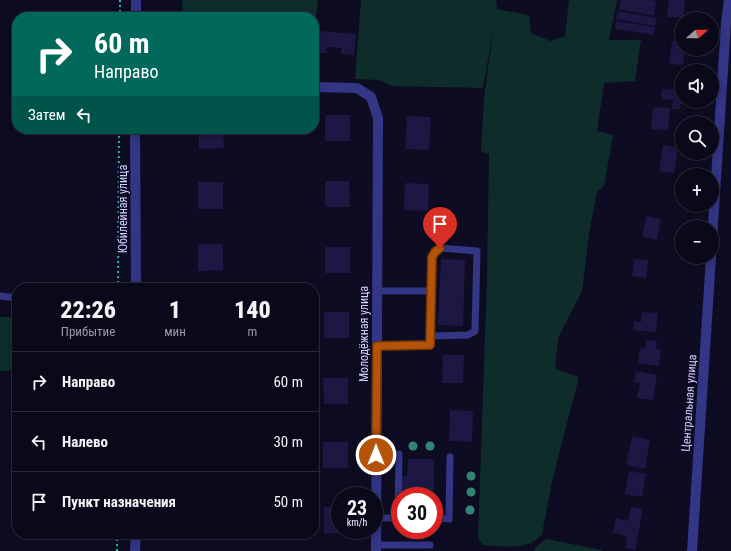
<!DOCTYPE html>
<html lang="ru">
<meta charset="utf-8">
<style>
:root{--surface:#0a091a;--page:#131223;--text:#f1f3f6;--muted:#999aa2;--line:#2a2a39}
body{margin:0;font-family:"Roboto Condensed",sans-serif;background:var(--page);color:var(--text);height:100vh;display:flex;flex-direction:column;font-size:15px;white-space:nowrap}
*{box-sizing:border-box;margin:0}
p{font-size:13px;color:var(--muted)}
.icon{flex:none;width:22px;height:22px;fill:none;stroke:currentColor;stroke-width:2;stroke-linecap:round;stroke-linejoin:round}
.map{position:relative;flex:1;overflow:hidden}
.side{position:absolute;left:12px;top:283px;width:307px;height:256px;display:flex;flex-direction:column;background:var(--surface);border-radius:16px;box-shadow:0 2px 10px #0003,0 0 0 1px var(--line)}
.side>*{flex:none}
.banner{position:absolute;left:12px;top:12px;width:307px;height:122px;border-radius:16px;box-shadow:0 2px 10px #0003,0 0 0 1px var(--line);background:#00695c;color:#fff;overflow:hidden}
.needle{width:26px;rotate:69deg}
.controls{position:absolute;left:675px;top:12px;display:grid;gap:8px}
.controls a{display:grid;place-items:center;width:44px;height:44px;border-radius:50%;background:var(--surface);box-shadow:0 2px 10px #0003,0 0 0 1px var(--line);font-size:20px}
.speed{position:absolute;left:331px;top:487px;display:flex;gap:8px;font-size:20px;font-weight:700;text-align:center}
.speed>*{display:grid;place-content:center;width:52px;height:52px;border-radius:50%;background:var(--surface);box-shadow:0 2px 10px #0003,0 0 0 1px var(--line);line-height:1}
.speed small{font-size:10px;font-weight:400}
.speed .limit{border:6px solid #d22;background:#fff;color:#111}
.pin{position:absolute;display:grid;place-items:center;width:34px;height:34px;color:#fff;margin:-41px -17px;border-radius:50% 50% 50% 0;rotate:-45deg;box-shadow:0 0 4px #0007}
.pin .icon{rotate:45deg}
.me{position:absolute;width:44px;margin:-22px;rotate:0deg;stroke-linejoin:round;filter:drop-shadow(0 0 3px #0008)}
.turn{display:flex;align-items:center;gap:14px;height:84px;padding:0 16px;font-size:18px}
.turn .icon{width:52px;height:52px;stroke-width:2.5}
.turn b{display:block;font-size:28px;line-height:34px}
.then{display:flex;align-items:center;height:38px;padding:0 16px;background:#0003;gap:8px;font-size:15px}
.eta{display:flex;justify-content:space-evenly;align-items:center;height:68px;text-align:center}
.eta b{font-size:24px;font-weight:800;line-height:28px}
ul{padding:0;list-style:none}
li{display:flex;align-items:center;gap:12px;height:60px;padding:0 16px;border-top:1px solid var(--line)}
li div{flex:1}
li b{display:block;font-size:15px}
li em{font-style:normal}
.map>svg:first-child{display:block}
.green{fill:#0e2d2a}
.building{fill:#1d1744}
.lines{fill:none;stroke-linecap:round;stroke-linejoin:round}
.path{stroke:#25bba9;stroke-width:2;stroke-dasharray:2 3;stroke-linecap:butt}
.service{stroke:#333585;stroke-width:7}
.minor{stroke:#333585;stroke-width:10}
.tree{fill:#338475}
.route-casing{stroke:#753606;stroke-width:10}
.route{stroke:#b45309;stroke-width:7}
.labels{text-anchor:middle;stroke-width:3;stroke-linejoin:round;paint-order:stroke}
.street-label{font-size:12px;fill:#d0cdff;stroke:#0e0c22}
</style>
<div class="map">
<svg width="731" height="551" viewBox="0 0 731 551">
<rect width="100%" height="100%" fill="#0e0c22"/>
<!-- green -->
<path class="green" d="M182,0h136l-3,25h-1v-8h-131z
M358,0h138l1,9 32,6 2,18 19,8 15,-5 4,-36h48l-8,40h32l-6,41 -31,2 -7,48 16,4 -9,51 -7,6 -8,42 -7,57 -24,47 -3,31 24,8 -26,100 -11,57c-12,17 -40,12 -59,11l-5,-7 9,-258 2,-126 -8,-2 3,-54 10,-73 -11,63 -91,-2 -13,-6 -24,-1 6,-79z
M0,317h17v53l-17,1z
M546,539l55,11v1h-67l1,-3z"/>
<!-- building -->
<path class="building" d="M621,0h29l6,1 -2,15 -35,-7z
M669,0h16l-2,18 -16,-1z
M618,11l39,7 -2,8 -39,-7z
M616,21l39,6 -1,8 -39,-6z
M319,31l37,3 -2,21 -13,-1 1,-6 -15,-1 -1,6h-9z
M672,41l10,1v7h3l-2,16 -14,-1z
M662,89l20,1v12h-1l-1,7h-8l1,-9 -12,-1z
M653,107l17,1 -2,22 -17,-1z
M325,115h25v26h-25z
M407,116l24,1 -2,33 -24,-1z
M199,129h24l1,19 -25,1z
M663,145l15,2 -4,26 -15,-2z
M325,181h24l1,26h-25z
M198,182h25v27h-25z
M405,183l24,1 -1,27 -24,-1z
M646,216l15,3 -4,21 -15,-3z
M198,244h25v26l-25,1z
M325,247h25v26h-25z
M441,259l24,1 -2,66 -25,-1z
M634,259l14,1 -2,18 -14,-2z
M324,312h25v26h-25z
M642,312l16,1 -2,19 -23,-2 1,-8h7z
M646,340l11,1 -1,8 5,1 -2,16 -21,-3 2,-15 5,1z
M443,355h21l-1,28h-21z
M636,371l21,4 -4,25 -16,-2 3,-15 -6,-1z
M323,378h25v26h-24z
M450,410l23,1 -1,31 -23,-1z
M632,436l18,4 -5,29 -19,-4z
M323,442h25v26h-25z
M408,459h26v37h-33l1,-20h5z
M629,471l17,3 -4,23 -17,-3z
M324,507h16v23h9v3h-25z
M631,507l12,2 -8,41 -10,-2 2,-12 -14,-3 3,-15 12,3z"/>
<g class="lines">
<!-- path -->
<path class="path" d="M120,17v-17
M118,288l1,-159
M117,534v17"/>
<!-- service -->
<path class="service" d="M377,291h55
M0,296l17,2
M377,346l53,-1 2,-88 3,-5 5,-4 37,3 -2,80 -7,4 -37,1
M376,518h24
M398,518l1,-64
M434,518l15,1 1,-62
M376,545h54"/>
<!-- minor -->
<path class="minor" d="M136,17v-17
M314,87l43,1 14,9 7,21 -2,433
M135,129l1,159
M712,240l14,-217 3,-23
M135,551l1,-17
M692,551l19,-294"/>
</g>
<!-- trees -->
<g class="tree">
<circle cx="413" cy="446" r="4.5"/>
<circle cx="430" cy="446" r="4.5"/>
<circle cx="471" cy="476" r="4.5"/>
<circle cx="471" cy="492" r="4.5"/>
<circle cx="470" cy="510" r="4.5"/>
</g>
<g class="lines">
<defs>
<path id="route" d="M376,455l1,-109 53,-1 2,-88 3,-5 5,-4"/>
</defs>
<!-- route casing -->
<use href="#route" class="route-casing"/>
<!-- route -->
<use href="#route" class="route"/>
</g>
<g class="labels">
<!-- street labels -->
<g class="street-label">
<text transform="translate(123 209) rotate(-90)" y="4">Юбилейная улица</text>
<text transform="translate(364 334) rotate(-90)" y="4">Молодёжная улица</text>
<text transform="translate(689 403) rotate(-86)" y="4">Центральная улица</text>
</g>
</g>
</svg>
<div class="controls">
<a><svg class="needle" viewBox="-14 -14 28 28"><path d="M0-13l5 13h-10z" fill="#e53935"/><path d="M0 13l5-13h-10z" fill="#999aa2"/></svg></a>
<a><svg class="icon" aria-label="sound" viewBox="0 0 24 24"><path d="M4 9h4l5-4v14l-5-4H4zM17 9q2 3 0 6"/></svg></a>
<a><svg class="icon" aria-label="search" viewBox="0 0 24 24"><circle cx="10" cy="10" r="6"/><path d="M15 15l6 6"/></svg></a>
<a>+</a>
<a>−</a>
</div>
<div class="speed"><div>23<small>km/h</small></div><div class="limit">30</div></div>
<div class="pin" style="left:440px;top:248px;background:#d93025"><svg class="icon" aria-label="arrive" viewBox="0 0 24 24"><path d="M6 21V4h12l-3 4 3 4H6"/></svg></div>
<svg class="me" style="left:376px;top:455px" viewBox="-20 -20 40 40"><circle r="17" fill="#b45309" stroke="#fff" stroke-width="3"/><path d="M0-11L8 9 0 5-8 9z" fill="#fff"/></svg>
<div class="banner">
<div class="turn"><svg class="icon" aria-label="right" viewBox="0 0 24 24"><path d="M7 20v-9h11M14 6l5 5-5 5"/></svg><div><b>60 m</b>Направо</div></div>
<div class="then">Затем<svg class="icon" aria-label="left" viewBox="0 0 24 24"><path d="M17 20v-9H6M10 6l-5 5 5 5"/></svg></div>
</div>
<section class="side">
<div class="eta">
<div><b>22:26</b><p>Прибытие</p></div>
<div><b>1</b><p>мин</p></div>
<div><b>140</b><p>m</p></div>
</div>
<ul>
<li><svg class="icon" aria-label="right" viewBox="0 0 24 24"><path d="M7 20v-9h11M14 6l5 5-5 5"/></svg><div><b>Направо</b></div><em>60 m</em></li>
<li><svg class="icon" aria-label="left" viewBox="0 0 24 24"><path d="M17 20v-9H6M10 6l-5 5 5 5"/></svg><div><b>Налево</b></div><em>30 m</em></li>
<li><svg class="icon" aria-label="arrive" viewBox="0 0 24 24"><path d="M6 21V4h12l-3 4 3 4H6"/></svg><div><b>Пункт назначения</b></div><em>50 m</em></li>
</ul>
</section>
</div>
